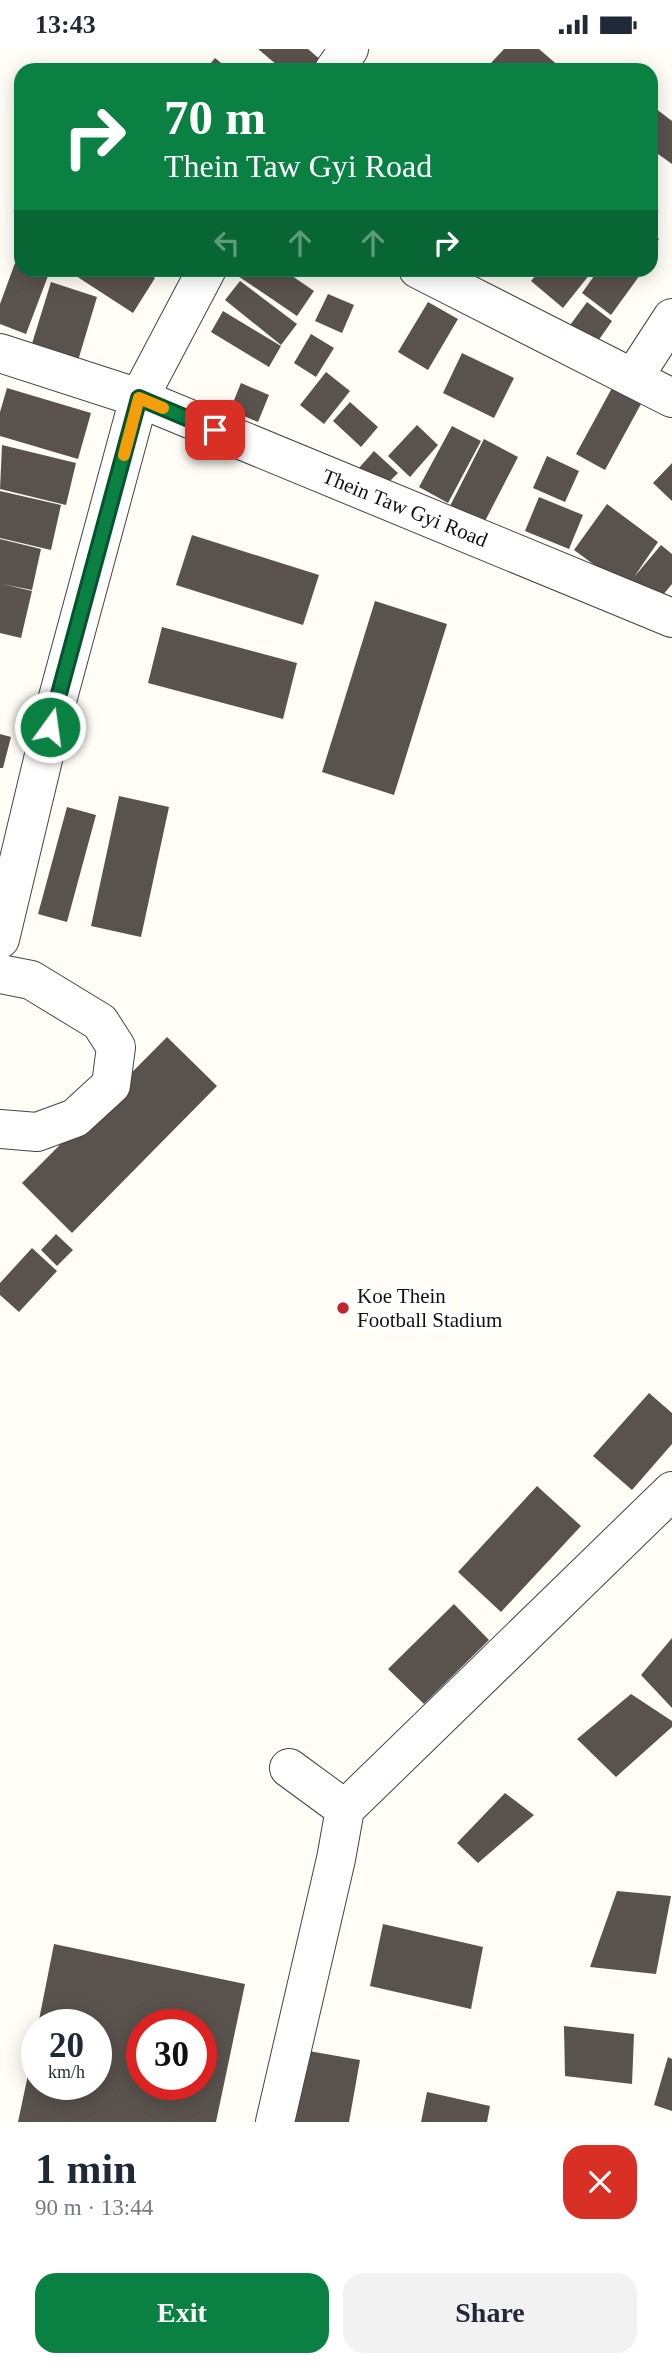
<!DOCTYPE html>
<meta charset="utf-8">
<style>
:root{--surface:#fff;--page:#f2f2f3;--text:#1f2937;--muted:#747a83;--accent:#0b8043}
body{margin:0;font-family:"Times New Roman",serif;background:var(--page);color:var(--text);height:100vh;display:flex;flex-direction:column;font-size:26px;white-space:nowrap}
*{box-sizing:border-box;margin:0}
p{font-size:23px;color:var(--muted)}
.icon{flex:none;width:38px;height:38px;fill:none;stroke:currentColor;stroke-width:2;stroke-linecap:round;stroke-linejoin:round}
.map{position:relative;height:2073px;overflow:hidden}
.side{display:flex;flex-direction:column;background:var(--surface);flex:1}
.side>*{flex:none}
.top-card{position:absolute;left:14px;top:14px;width:644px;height:214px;border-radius:21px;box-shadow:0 4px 18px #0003;background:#0b8043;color:#fff;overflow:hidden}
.speed{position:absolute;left:21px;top:1960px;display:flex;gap:14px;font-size:35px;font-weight:700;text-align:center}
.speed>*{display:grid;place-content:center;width:91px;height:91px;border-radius:50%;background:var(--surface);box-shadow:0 4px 18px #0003;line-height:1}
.speed small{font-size:18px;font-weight:400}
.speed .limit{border:10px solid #d22;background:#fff;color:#111}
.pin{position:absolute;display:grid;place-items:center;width:60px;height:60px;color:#fff;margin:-30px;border-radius:14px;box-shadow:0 4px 10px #0006}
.me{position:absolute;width:77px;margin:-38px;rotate:14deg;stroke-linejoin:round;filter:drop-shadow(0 0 5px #0008)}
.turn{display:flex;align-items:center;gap:24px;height:147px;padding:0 35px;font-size:32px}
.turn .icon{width:91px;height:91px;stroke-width:2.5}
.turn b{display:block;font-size:49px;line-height:60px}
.lanes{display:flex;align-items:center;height:66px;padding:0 35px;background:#0003;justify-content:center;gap:35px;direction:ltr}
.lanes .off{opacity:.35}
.round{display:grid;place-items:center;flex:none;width:74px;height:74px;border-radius:21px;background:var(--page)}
.overview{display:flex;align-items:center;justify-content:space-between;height:119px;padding:0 35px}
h1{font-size:42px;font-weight:800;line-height:52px}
.cta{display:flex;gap:14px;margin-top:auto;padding:14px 35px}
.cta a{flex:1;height:80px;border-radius:21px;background:var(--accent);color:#fff;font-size:28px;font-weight:800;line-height:80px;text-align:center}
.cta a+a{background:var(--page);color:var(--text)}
.status{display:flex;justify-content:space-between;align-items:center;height:49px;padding:0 35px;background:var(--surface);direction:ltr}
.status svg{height:19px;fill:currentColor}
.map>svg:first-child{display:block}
.building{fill:#5a524d;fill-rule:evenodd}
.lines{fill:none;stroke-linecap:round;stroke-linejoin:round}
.minor-casing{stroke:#444;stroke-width:40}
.minor{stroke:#fff;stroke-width:38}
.route-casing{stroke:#07532c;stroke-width:18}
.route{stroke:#0b8043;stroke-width:12}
.slow{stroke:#f59e0b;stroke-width:12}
.poi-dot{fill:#c4262e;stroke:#fff;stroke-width:2.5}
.labels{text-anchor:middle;stroke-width:7;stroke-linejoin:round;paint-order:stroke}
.street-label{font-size:21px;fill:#111;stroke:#fff}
.poi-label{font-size:21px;fill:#111;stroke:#fff;text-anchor:start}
</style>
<div class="status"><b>13:43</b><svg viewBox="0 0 49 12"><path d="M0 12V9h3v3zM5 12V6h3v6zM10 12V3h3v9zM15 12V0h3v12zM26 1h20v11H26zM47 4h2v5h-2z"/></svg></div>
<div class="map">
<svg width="672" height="2073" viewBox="0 0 672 2073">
<rect width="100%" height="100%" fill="#fffdf5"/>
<!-- building -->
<path class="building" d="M258,0h50l14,12 -8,9h-31z
M504,0h35l21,18 -3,3h-58l-8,-7z
M215,9l15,12h-25z
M651,56l21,16v43l-21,-15z
M651,185l8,5 -8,12z
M15,214l6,3v3h10l17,7 -22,58 -26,-10v-20z
M76,220h66l13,9 -22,35 -60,-39z
M238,220h44l32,22 -17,25 -62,-42z
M541,220h53l-31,39 -32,-27z
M599,220h34l7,6 -29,40 -29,-22z
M240,232l57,43 -16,21 -56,-45z
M51,233l46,15 -20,67 -47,-14z
M328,245l26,11 -12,28 -27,-12z
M428,253l30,17 -30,51 -30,-18z
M587,253l25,19 -21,30 -26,-19z
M223,262l58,35 -12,21 -58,-35z
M311,285l23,14 -18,29 -22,-14z
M462,304l52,25 -20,40 -51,-25z
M326,323l24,19 -26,33 -24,-19z
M241,334l28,12 -11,27 -28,-12z
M7,339l84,25 -13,46 -78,-23v-24z
M612,339l29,16 -36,66 -29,-16z
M350,353l28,25 -17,20 -28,-26z
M417,376l21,20 -28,32 -22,-21z
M452,377l29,15 -33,62 -29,-16z
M484,390l34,18 -35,68 -34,-17z
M2,396l74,18 -10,42 -66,-16z
M374,402l24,22 -17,17 -23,-21z
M547,407l32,15 -14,31 -32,-14z
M672,414v38l-19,-18z
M0,442l61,14 -10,45 -51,-12z
M539,448l44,18 -14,34 -44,-18z
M607,455l51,38 -24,35 27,-32 11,9v30l-15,18 -26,-22 -5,8 -52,-38z
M192,486l127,40 -16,50 -127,-40z
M0,490l41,10 -9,41 -30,-6 30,7 -11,47 -21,-5z
M375,552l72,23 -53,171 -72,-23z
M162,578l135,36 -14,56 -135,-36z
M0,685l11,3 -8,31h-3z
M119,747l50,11 -28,130 -50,-11z
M67,758l29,8 -29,107 -29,-8z
M167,988l50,49 -145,147 -50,-50z
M56,1185l17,16 -16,16 -16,-16z
M32,1199l25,23 -38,41 -19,-17v-12z
M649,1344l23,20v31l-40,46 -39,-34z
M537,1437l44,40 -80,86 -43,-40z
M454,1555l35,36 -65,64 -36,-35z
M672,1589v70l-31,-33z
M631,1645l41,27v6l-56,50 -39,-38z
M505,1744l29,22 -56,48 -21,-20z
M617,1842l54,5 -15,78 -66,-7z
M383,1875l100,23 -12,62 -101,-23z
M54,1895l191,40 -29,138h-198l18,-85 1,47h59v-59h-58zM142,1976h59v59h-59z
M564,1977l70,8 -2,50 -67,-8z
M303,2001l57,10 -11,62h-59z
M668,2008l4,2v52l-18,-6z
M427,2043l63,14 -3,16h-66z"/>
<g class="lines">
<defs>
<path id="minor" d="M334,21l15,-21
M418,220l254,129
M0,304l139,45 533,220
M633,329l39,-60
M0,890l57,-238 82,-303 68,-129
M0,925l31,6 69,42 16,25 -5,38 -36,33 -38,14 -37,-3
M345,1760l327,-318
M275,2073l61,-263 9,-50 -56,-41"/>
</defs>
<!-- minor casing -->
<use href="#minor" class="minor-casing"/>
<!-- minor -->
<use href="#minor" class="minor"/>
</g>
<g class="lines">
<defs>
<path id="route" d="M50,678l89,-329 76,32"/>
</defs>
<!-- route casing -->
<use href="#route" class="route-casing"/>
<!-- route -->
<use href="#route" class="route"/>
<!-- slow -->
<path class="slow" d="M124,406l15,-57 24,10"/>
</g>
<!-- markers -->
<circle class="poi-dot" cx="343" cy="1259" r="7"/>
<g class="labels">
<!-- street labels -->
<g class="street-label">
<text transform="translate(405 459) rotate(22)" y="7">Thein Taw Gyi Road</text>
</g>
<!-- poi labels -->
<g class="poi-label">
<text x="357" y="1254">Koe Thein<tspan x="357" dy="24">Football Stadium</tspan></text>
</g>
</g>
</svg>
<div class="speed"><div>20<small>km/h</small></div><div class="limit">30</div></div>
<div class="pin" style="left:215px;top:381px;background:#d93025"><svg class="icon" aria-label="arrive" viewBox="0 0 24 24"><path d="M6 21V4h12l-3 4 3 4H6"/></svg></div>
<svg class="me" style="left:50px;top:678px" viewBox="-20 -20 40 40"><circle r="17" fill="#0b8043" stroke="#fff" stroke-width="3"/><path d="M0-11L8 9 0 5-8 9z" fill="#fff"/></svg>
<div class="top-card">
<div class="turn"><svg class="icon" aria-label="right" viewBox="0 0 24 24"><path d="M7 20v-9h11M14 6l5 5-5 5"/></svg><div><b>70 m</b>Thein Taw Gyi Road</div></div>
<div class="lanes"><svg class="icon off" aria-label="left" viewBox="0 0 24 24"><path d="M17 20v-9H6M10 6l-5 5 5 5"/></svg><svg class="icon off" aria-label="ahead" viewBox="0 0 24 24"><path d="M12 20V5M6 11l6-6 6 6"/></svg><svg class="icon off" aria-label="ahead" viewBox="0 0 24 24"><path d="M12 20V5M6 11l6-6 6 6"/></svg><svg class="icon" aria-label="right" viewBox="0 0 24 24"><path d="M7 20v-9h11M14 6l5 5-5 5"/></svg></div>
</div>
</div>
<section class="side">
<div class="overview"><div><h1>1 min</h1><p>90 m · 13:44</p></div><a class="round" style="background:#d93025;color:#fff"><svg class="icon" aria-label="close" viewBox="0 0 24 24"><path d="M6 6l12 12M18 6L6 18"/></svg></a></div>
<div class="cta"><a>Exit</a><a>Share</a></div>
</section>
